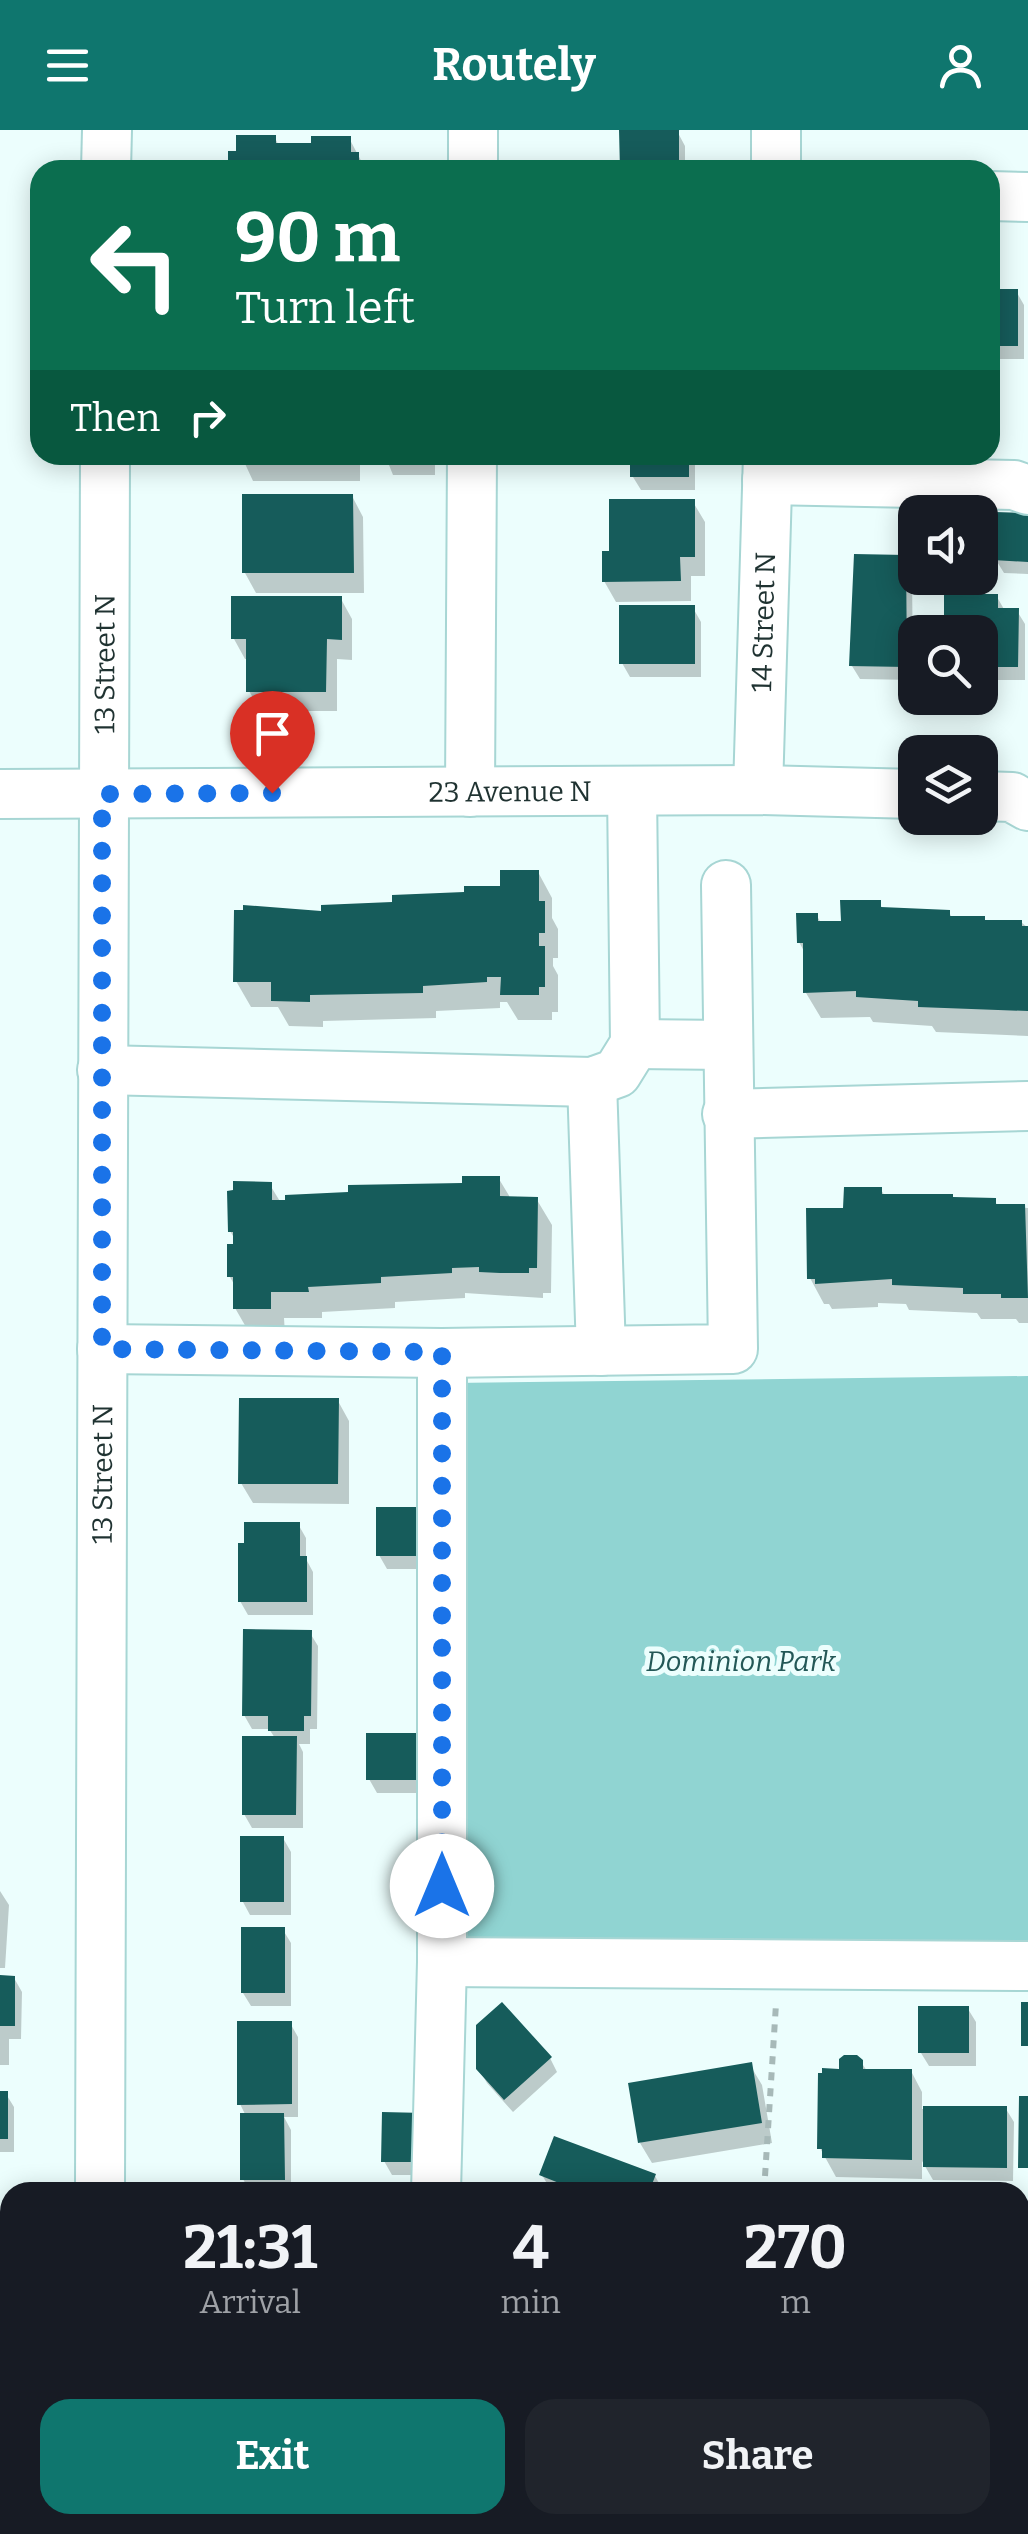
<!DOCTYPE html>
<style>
:root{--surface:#171b24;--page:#20242c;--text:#f1f3f6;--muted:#9ea1a6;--accent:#0f766e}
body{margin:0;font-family:Bitter,serif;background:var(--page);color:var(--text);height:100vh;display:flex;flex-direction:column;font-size:38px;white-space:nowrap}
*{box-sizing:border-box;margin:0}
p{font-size:32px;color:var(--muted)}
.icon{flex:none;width:55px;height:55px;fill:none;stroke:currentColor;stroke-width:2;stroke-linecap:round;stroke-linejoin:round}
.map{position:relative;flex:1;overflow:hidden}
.drawer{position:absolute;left:0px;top:2052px;width:1030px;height:352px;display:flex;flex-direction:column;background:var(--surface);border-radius:30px 30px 0 0;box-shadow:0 5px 25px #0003}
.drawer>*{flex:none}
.banner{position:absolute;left:30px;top:30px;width:970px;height:305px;border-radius:30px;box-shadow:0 5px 25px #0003;background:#0b6e4f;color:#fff;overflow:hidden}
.fabs{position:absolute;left:898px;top:365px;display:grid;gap:20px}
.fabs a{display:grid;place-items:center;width:100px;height:100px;border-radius:20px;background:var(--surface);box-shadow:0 5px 25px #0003;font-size:50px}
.pin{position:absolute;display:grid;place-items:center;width:85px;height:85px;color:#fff;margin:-102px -42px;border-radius:50% 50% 50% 0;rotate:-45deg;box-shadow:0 0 10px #0007}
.pin .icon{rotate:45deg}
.me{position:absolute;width:110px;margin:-55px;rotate:0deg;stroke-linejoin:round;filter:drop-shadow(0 0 8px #0008)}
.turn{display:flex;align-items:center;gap:35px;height:210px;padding:0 40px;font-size:45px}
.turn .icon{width:130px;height:130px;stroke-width:2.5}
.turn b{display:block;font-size:70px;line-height:85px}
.then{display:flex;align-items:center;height:95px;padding:0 40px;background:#0003;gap:20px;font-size:38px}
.eta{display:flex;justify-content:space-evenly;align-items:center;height:170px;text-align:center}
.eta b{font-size:60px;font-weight:700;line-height:70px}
.button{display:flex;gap:20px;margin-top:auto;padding:20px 40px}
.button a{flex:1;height:115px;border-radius:30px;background:var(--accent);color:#fff;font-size:40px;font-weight:700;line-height:115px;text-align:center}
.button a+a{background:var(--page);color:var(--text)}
header{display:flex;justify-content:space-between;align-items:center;height:130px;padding:0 40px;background:var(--accent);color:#fff;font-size:45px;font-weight:700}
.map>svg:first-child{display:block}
.green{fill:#90d4d2}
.shadow{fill:#0003}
.building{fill:#165c5b}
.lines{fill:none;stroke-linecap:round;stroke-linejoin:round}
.minor-casing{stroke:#a7d6d4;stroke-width:52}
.path{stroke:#a7b9b8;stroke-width:6;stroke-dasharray:8 8;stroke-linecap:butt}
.minor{stroke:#fff;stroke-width:48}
.route{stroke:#1a73e8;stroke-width:18;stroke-dasharray:0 32.4}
.labels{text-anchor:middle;stroke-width:10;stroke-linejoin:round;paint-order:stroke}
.street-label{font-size:28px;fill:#1f3231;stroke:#ecfefd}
.park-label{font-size:28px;font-style:italic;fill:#235857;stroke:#ecfefd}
</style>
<header><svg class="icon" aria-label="menu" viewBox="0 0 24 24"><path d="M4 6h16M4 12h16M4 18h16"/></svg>Routely<svg class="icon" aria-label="person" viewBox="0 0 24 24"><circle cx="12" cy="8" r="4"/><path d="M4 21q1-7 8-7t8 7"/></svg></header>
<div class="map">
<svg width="1028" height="2404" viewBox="0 0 1028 2404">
<rect width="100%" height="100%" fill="#ecfefd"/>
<!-- green -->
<path class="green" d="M1028,1246v570l-567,-5 -8,-558z"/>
<!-- shadow -->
<path class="shadow" d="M626,0h54l-3,1 8,15v24h-63z
M275,8l4,8h34l36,-8 17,32h-135z
M990,161h26l8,14v54h-34z
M241,325h119v26h-107z
M385,325h50v20h-42z
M622,325h73v35h-54l-8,-13v-15h-7z
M352,366l11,21 1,76h-108l-11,-20z
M693,372l12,20v54h-14v25l-75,1 -12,-21 8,-28z
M1028,386v58l-24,-1 -8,-13z
M904,427l8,14 1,109 -53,-1 -8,-13z
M947,466l50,1 8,14h12l8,13v56h-45v-48h-34z
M341,469l11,20v41l-15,-1v52h-76l-12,-20v-32h-4l-11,-20z
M693,478l8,14v55h-71l-8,-14z
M538,742l14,26v20l6,11v29h-5v8l5,9v37h-6v8h-34l-11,-18h-7v6l-64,3v7l-113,3v6l-34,-1 -11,-19h-27l-15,-26 87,-67 180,-26z
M879,773l4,6 66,3 3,6 34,5 35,-1 7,6v108l-92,-4 -4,-6 -59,-4 -3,-5 -49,1 -15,-25 -1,-40 -6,-11 18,-26 4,7h22z
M499,1049l12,20 26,1 15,25 -1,68h-8v5l-78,-5v5l-70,4v6l-73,4v6h-38l1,16h-35l-15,-26v-22l-5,-9 6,-36 -6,-10 40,-46 11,18 183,-18z
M881,1060l4,6 109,4 4,6 30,2v115h-9l-3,-4h-35l-4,-6 -68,-3 -3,-6 -28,-1v4l-46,2 -3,-5h-5l-14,-26 36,-67z
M338,1271l11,20v83l-96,-1 -12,-20z
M379,1380l52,59h-44l-8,-14z
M298,1394l8,14v21l7,13v43h-65l-8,-14z
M310,1503l8,13 -1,83h-7v15h-11l4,8v76h-51l-8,-14 31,-76 -6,-9h-17l-8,-14z
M416,1605l8,14v44h-47l-8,-14z
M283,1708l8,14v63h-41l-7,-13z
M0,1761l9,14 -4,63h-5z
M283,1800l8,13v63h-40l-8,-13z
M0,1848h14l8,14 -1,47h-12v26h-9z
M968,1879l8,13v44h-47l-8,-13z
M290,1893l8,14v80h-14l7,13v62h-41l-7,-13 3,-63 -6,-12z
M550,1928l7,14 -44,40 -26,-29 -9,-15z
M861,1932l6,9h44l11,21v17h84l8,13 -1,59 -80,-1 -11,-19v18l-86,-2 -16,-29 21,-76z
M750,1935l12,20 10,58 -120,20 -12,-20z
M0,1964h6l8,13v45h-14z
M384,1985l47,60h-39l-8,-14z
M542,2045l113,1 9,16h-112z
M1020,2219h8v67h-5l-3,-4z"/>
<!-- building -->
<path class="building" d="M619,0h60v40h-59z
M236,5h40v8h35v-7h40v16h8v18h-131v-19h8z
M990,159h28v57h-28z
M238,325h111v7h-111z
M382,325h46v7h-46z
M630,325h59v22h-59z
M242,364h111l1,79h-112z
M609,369h86v58h-15l1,24 -79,1v-31h7z
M995,382l33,1v49l-35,-2z
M854,424l52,1 1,112 -58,-1z
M944,464h54v14h21l-1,59h-38v-35h-36z
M231,466h111v44l-15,-1 -1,53h-80v-53h-15z
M619,475h76v59h-76z
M500,740h39v31h6v32h-6v13h6v41h-6v8h-39l1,-18h-14v5l-64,4v7l-113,2v7l-39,-1v-19h-38l1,-72h9v-5l78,6v-6l71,-3v-7l72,-3v-6h36z
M840,770h41v7l69,3v6h35v4h37v6h6v85l-110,-4v-6l-62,-4v-6l-53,2v-50h-6l-1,-30h22v8h23z
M462,1046h38v20l38,1 -1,71h-8v5h-29l-21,-1v-5l-27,1v5l-71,4v6l-73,4 1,5h-38v17h-38v-32h-6v-33h6v-12h-5l-1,-41 6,-1v-9l39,1v18h13v-5l63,-3v-7l114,-2z
M844,1057h38v7h71v3l43,1v6h29l3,94h-27v-4h-38v-6l-71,-3v-6l-77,5v-5h-8l-1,-71h37z
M239,1268h100l-1,86h-100z
M376,1377h48v49h-48z
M244,1392h56v34h7v46h-69v-59h6z
M243,1499l69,1 -1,86h-7v15h-36v-15h-26z
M366,1603h52v47h-52z
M242,1606h55l-1,79h-54z
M240,1706h44v66h-44z
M241,1797h44v66h-44z
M0,1845l15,1v50h-15z
M502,1872l50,55 -48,43 -28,-31v-44z
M1021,1872h7v44h-7z
M918,1876h51v47h-51z
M237,1891h55v83l-55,1z
M844,1925h13l6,5v9h49v91l-90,-2v-9h-5l1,-76h4v-5l17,1v-10z
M752,1932l10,61 -124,20 -10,-60z
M0,1961h8v48h-8z
M1019,1966h9v72h-10z
M923,1976h84v62l-84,-1z
M382,1982l43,1 -1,49h-43z
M240,1983h44l1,67h-45z
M554,2006l102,38 -7,18h-94l4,-9 -20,-8z
M1020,2217h8v56h-8z
M1020,2323h8v51h-8z"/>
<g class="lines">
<defs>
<g id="minor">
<path d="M106,40l1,-40"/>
<path d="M473,40v-40"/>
<path d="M776,40v-40"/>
<path d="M990,66l38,1"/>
<path d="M767,350l247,5 14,5"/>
<path id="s1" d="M758,660l10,-335"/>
<path d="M470,662l2,-337"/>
<path id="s2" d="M0,664l758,-4 157,4"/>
<path d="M980,666l32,1 16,9"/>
<path d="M635,914l92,1"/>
<path d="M102,940l490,12 25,-9 18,-29 -3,-253"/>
<path d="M592,952l9,269"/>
<path d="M727,984l301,-8"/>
<path d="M102,1219l340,4 291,-4 -7,-464"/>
<path d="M442,1832l586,4"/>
<path id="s3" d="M100,2062l5,-1737"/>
<path d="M436,2062l6,-230v-609"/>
<path d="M1020,2129h8"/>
<path d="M103,2395v9"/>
<path d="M444,2395l2,9"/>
<path d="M502,2395l526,6"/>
</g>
</defs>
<!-- minor casing -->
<use href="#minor" class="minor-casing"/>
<!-- path -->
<path class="path" d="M764,2062l12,-188"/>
<!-- minor -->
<use href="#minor" class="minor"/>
</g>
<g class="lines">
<!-- route -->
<path class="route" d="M272,663l-170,1v555l340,3v534"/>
</g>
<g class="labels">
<!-- street labels -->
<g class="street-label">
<text dy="10" stroke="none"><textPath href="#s1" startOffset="168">14 Street N</textPath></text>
<text dy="10" stroke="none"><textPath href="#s3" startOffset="1528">13 Street N</textPath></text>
<text dy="10" stroke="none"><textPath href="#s2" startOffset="510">23 Avenue N</textPath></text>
<text dy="10" stroke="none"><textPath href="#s3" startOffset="718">13 Street N</textPath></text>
</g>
<!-- park labels -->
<g class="park-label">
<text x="741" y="1541">Dominion Park</text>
</g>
</g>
</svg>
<div class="fabs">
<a><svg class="icon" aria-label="sound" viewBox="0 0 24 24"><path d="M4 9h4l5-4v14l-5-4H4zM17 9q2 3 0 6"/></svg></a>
<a><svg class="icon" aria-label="search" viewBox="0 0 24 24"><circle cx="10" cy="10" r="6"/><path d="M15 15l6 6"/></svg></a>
<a><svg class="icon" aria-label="layers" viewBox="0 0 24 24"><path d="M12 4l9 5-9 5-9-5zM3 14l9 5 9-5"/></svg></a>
</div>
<div class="pin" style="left:272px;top:663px;background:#d93025"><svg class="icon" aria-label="arrive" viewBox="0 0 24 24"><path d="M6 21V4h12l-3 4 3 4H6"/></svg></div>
<svg class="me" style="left:442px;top:1756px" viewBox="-20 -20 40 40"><circle r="19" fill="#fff"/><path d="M0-13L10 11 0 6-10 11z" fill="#1a73e8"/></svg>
<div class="banner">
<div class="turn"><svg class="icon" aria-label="left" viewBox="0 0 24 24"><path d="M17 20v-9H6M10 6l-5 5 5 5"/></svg><div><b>90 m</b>Turn left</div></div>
<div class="then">Then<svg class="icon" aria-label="right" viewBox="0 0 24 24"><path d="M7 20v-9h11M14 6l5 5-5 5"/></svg></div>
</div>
<section class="drawer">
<div class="eta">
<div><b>21:31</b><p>Arrival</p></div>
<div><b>4</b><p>min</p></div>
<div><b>270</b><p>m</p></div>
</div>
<div class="button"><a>Exit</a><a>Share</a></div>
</section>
</div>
